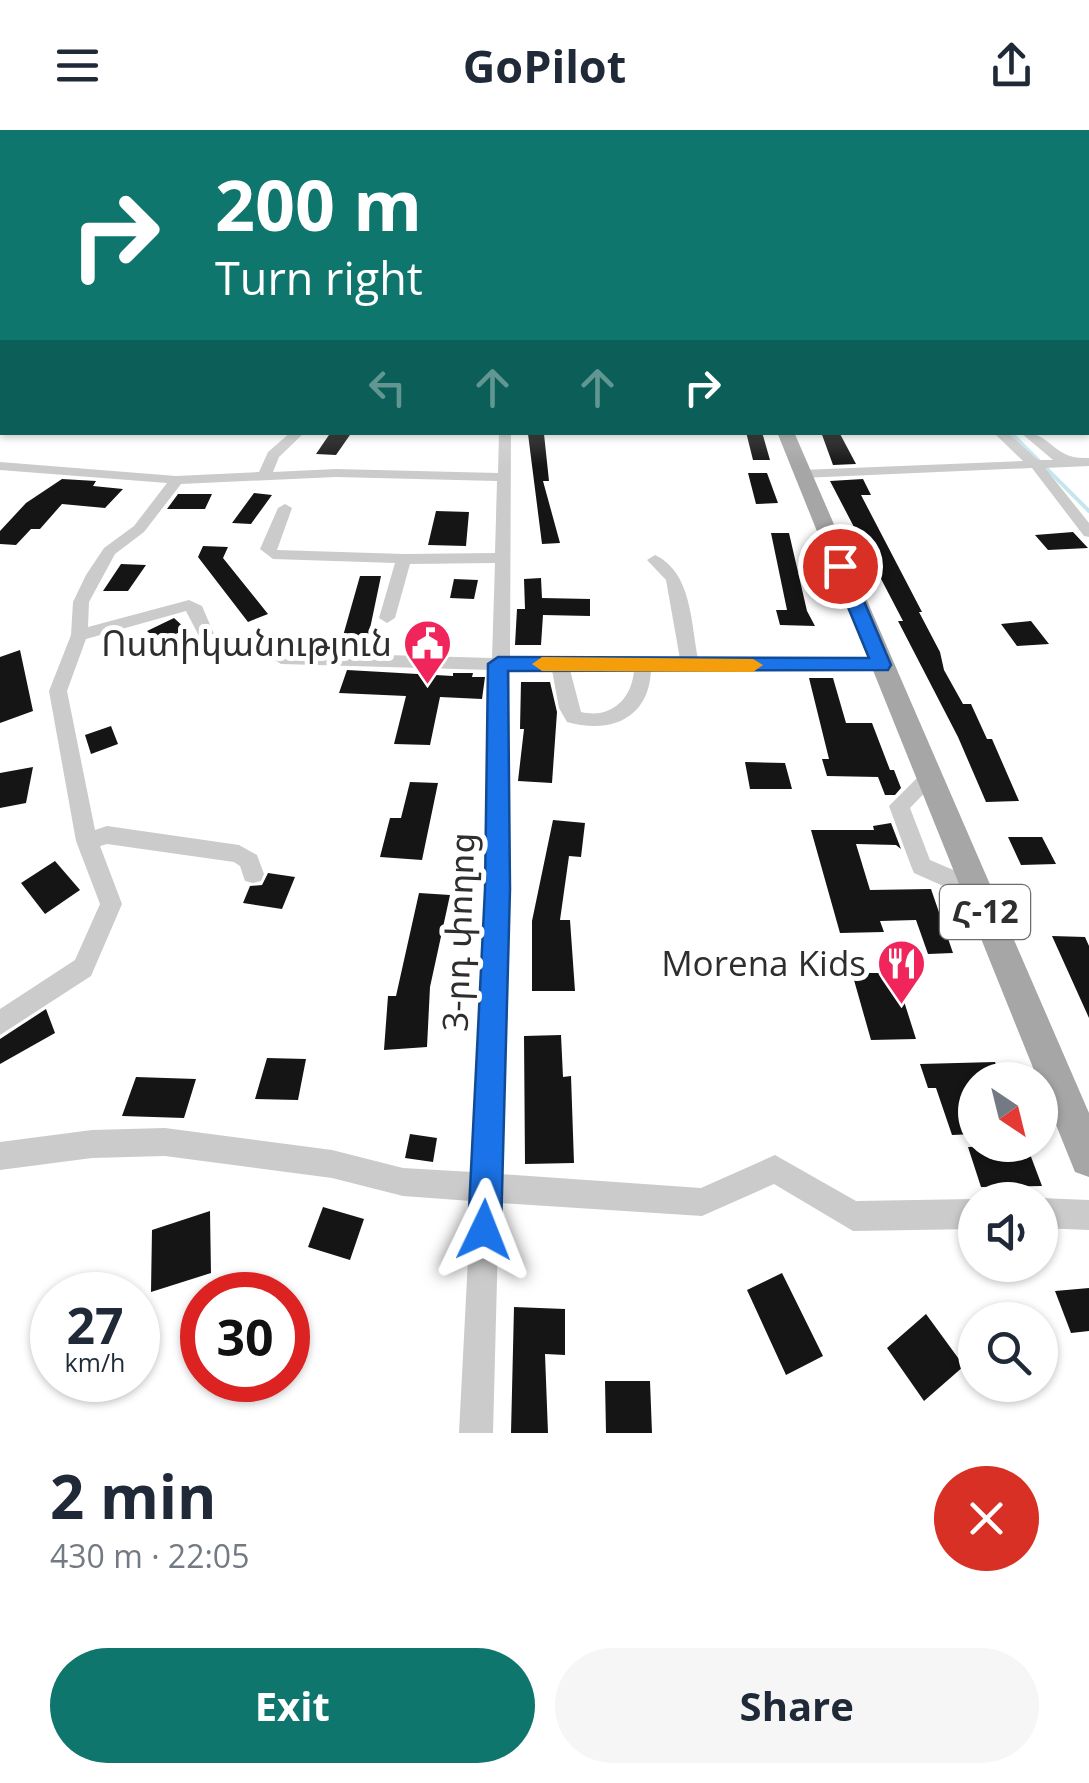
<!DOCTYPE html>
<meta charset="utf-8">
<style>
:root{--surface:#fff;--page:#f6f6f7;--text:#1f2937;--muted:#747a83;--accent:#0f766e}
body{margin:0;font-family:"Open Sans","Noto Sans Armenian",sans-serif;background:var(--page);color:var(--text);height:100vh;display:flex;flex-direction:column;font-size:38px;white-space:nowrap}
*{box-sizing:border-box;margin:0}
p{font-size:32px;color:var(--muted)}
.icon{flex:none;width:55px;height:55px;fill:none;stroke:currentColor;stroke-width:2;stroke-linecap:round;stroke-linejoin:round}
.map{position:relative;height:1303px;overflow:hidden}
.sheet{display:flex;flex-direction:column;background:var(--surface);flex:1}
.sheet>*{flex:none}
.guide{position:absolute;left:0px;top:0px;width:1090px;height:305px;box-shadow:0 2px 8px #0004;background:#0f766e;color:#fff;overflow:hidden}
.needle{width:65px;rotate:145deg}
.controls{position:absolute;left:958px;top:932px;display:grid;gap:20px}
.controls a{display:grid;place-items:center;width:100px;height:100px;border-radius:50%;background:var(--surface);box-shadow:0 2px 8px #0004;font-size:50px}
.speed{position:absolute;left:30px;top:1142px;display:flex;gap:20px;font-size:50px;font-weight:700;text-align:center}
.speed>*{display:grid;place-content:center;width:130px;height:130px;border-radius:50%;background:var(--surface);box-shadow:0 2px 8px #0004;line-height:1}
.speed small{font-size:25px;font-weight:400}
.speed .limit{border:15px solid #d22;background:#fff;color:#111}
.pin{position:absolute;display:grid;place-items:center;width:85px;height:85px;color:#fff;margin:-42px;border:5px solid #fff;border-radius:50%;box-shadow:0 2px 10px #0007}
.me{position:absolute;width:110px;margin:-55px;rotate:2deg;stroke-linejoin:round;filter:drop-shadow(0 0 8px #0008)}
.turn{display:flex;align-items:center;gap:35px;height:210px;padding:0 50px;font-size:45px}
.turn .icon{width:130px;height:130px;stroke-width:2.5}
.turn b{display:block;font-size:70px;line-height:85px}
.lanes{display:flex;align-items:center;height:95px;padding:0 50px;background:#0003;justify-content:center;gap:50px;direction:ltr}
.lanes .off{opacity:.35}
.round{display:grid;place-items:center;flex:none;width:105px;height:105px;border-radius:52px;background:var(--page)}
.head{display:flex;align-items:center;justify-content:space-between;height:170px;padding:0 50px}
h1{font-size:60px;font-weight:700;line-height:75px}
.cta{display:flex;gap:20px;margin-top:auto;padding:20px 50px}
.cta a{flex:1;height:115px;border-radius:60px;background:var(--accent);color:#fff;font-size:40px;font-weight:700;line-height:115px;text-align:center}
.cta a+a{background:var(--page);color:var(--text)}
header{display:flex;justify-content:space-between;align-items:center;height:130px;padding:0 50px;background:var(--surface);font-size:45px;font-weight:700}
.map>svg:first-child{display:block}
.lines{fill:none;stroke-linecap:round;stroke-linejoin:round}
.stream{stroke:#c5e6ee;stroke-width:4}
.building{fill:#151515}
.minor{fill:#cbcbcb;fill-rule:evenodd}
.major{fill:#a6a6a6;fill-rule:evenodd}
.route{fill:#1a73e8;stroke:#114b97;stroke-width:2.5}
.slow{fill:#f59e0b}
.labels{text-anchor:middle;stroke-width:10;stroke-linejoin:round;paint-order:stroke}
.shield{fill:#fff;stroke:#6d6d6d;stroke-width:2.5}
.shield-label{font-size:32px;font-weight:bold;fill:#2e2e2e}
.poi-label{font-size:35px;fill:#2e2e2e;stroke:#fff;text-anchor:end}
.street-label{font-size:35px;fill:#2e2e2e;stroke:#fff}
</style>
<header><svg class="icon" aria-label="menu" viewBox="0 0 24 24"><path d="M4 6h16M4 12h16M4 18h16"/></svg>GoPilot<svg class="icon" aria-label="share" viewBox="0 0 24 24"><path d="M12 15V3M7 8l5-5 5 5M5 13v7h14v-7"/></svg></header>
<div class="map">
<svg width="1089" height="1303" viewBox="0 0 1089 1303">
<rect width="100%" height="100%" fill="#fff"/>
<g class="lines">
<!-- stream -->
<path class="stream" d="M1010,302l79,79"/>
</g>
<!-- building -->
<path class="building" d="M331,302h21l-16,23 -20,-1z
M746,302h16l8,28h-17z
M821,302h18l17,32 -23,1z
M528,304h16l5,47h-6l17,62 -18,1z
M748,343h19l11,30 -22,1z
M62,349l34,2 -3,5 30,3 -18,19 -43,-4 -22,25h-9l-15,16 -16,-1v-13l26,-28z
M863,349l8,16h-10l61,117h-3l21,40 4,18 19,34h8l16,35h5l27,62 -33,1 -28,-65 -60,-116h5l-73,-140z
M254,363l18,2 -21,29 -19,-1z
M178,364h34l-7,15h-38z
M436,381l33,1 -3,34 -38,-1z
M1073,402l15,16 -40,2 -13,-15z
M771,403h18l18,78 8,15 -35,-1 -4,-15h11z
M203,416l25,1 -5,11 45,56 -20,8 -50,-65z
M121,434l25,1 -18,26h-25z
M360,446h21l-14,67h22l-2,8 -48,-1z
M541,448l1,20 48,1v17l-47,-1 -2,30h-26l2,-36h8l-1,-30z
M454,449l24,1 -4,19 -24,-1z
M174,488l12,11 -27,13 -12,-11z
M1031,491l18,23 -32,2 -16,-22z
M20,520l13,61 -33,12v-66z
M347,540l106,6v-3h20l-1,4h13l-3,22 -42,-2 -10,48 -36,-1 12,-48 -67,-3z
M809,548h24l13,45h26l18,47h4l7,18 -6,7h-10l-7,-18 -51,-1 -5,-17h7z
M521,552h29l7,30 -5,71 -34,-2 6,-52h-4z
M111,596l7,18 -27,10 -6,-19z
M745,632l40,1 7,26h-42z
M33,637l-7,36 -26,5v-35z
M410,652l28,1 -16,77 -42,-3 10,-39h11z
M553,690l32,3 -4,34 -12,-1 -9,64h10l5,71h-43v-70z
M891,693l10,26 -5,-4 -40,-1 14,46 61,-1 22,64 -25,1 -12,-34 -36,1 4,11 -44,1 -29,-103h63l-1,-4z
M1008,707h34l14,27 -35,1z
M55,731l25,29 -35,24 -24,-31z
M268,743l27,4 -13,32 -39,-6 7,-17 12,-1z
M419,763l31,2 -20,92 -3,60 -43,3 4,-54h8z
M1052,806l33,1 4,9v72z
M852,843h43l21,66 -45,1z
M46,879l9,24 -55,31v-25z
M561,905l2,42 8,-1 3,87 -49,1 -1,-128z
M267,928l39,1 -8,41 -43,-1z
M995,932l7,18h-27v6l-9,1 9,24v23l-23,1 -16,-47h-8l-8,-24z
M136,947l60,2 -12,39 -62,-2z
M410,1004l27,4 -4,24 -28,-4z
M1027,1016l15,40 -61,1 -13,-40z
M323,1077l41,12 -14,41 -42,-13z
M210,1081l1,62 -60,19 1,-62z
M782,1143l41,83 -37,19 -39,-85z
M1089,1158v43l-18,2 -16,-42z
M514,1177l51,2v46l-20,-1 3,79h-37z
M926,1184l38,52 -40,35 -37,-53z
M605,1251h45l2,52h-46z"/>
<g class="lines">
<!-- minor -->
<path class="minor" d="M0,173l2,1v6h-2z
M0,192h2v6h-2z
M291,302h14l-26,25 -6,15 63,-3 162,4 1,-41h12l-1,226 170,1 -14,-79 -19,-20 8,-5c37,17 36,69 43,104h183l9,6 -9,6 -230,-1c-2,50 -42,64 -84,52l-8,-14 -7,-38h-42l-2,219 -8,285 201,14 74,-33 81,46 119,-2v30l-122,2 -79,-47 -72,32 -203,-13 -6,230h-34l12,-232 -68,-5 -71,-18 -167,-22 -73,2 -92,12v-28l92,-12 73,-2 167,22 71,18 69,4 14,-283 6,-219 -211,-6 -9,-6 9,-6 211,6 3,-95 -85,1 -15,54 -8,5 -8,-5 16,-55 -122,-4 -13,-10 18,-41 7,-4 7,4 -15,42 127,4 91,-1 2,-72 -161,-4 -155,7 -37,48 -29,22 -26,48 -1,25 101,-27 13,6 12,28 -8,6 -6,-2 -14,-27 -100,28 -19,52 28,139 12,-4 132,19 18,10 7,19 -3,7 -8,2 -8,-2 -5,-15 -6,-4 -127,-18 -7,2 22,58 -31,72 -91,59v-26l75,-49 25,-56 -24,-63 -27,-150 22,-56 2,-33 13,-27 18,-27 30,-22 33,-43 -167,-13v-8l176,14 83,-4 9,-20zM570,540h64c-2,30 -24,49 -53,42z
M993,302h14l31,28h15l-33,-28c33,0 31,28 69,26v8l-44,2 44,55v14l-5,-1 -52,-68 -230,10 -7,-4 7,-4 221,-9z
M929,640l7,3 3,5 -29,30 20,52 54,23 3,7 -3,7 -8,3 -8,-3 -54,-24 -3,-7 -22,-60 33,-33z
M1040,1068l49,2v30l-49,-2v-28h-4z"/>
<!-- major -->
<path class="major" d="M777,302h17l295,681v64l-14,-5z"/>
</g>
<!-- sky -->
<linearGradient id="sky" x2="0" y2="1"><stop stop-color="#9ac8ea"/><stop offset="0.46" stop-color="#fff"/><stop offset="1" stop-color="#fff" stop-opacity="0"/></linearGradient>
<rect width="1089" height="336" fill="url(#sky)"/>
<!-- route -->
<path class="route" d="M840,431l9,5 42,99 -3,5 -380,1 2,218 -9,341 -5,12 -12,5 -11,-5 -5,-12 17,-341 3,-225 10,-7 371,1 -38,-92z"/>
<!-- slow -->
<path class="slow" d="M542,527l211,2 10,6 -10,7 -211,-1 -10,-7z"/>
<!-- icons -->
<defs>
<symbol id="civic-pin" viewBox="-11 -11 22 30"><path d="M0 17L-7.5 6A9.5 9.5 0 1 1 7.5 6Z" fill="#f0255b" stroke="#fff"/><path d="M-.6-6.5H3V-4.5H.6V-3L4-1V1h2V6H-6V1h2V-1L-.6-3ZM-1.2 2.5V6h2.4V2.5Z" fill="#fff"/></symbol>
<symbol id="restaurant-pin" viewBox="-11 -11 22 30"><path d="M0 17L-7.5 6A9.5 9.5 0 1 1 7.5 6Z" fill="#f0255b" stroke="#fff"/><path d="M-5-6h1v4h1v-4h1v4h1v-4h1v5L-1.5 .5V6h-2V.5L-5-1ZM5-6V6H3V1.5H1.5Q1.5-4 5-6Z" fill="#fff"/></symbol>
</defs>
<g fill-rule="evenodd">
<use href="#civic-pin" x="400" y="486" width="55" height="75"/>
<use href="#restaurant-pin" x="874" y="806" width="55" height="75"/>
</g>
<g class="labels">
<!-- shield labels -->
<rect class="shield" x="940" y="755" width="90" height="54" rx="8"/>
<g class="shield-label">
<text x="985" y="793">Հ-12</text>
</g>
<!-- poi labels -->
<g class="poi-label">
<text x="392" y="526">Ոստիկանություն</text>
<text x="866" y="846">Morena Kids</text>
</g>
<!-- street labels -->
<g class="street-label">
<text transform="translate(459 802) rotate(-88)" y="12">3-րդ փողոց</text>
</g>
</g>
</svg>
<div class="controls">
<a><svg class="needle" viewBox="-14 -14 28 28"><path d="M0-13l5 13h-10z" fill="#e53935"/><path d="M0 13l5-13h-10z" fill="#747a83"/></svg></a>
<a><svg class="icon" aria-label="sound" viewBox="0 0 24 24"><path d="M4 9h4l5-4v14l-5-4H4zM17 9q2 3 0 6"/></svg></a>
<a><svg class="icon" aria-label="search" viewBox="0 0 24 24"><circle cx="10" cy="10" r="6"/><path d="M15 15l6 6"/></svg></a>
</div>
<div class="speed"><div>27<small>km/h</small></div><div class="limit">30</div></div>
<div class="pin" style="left:840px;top:436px;background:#d93025"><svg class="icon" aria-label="arrive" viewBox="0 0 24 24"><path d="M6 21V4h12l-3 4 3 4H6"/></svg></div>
<svg class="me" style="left:484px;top:1100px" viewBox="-20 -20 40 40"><path d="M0-17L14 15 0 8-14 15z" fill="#1a73e8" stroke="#fff" stroke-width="4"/></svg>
<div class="guide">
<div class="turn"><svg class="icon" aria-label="right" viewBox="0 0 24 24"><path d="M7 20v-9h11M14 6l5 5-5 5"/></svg><div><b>200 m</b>Turn right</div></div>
<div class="lanes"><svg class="icon off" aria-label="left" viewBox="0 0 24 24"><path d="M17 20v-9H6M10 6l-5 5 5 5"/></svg><svg class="icon off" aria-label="ahead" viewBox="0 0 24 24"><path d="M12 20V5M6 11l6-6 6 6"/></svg><svg class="icon off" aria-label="ahead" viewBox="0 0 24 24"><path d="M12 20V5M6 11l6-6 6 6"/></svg><svg class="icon" aria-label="right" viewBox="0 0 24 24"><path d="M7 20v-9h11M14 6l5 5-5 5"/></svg></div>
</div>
</div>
<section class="sheet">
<div class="head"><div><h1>2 min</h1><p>430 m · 22:05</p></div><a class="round" style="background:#d93025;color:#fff"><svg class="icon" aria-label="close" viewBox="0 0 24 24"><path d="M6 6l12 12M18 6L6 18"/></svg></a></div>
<div class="cta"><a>Exit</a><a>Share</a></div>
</section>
